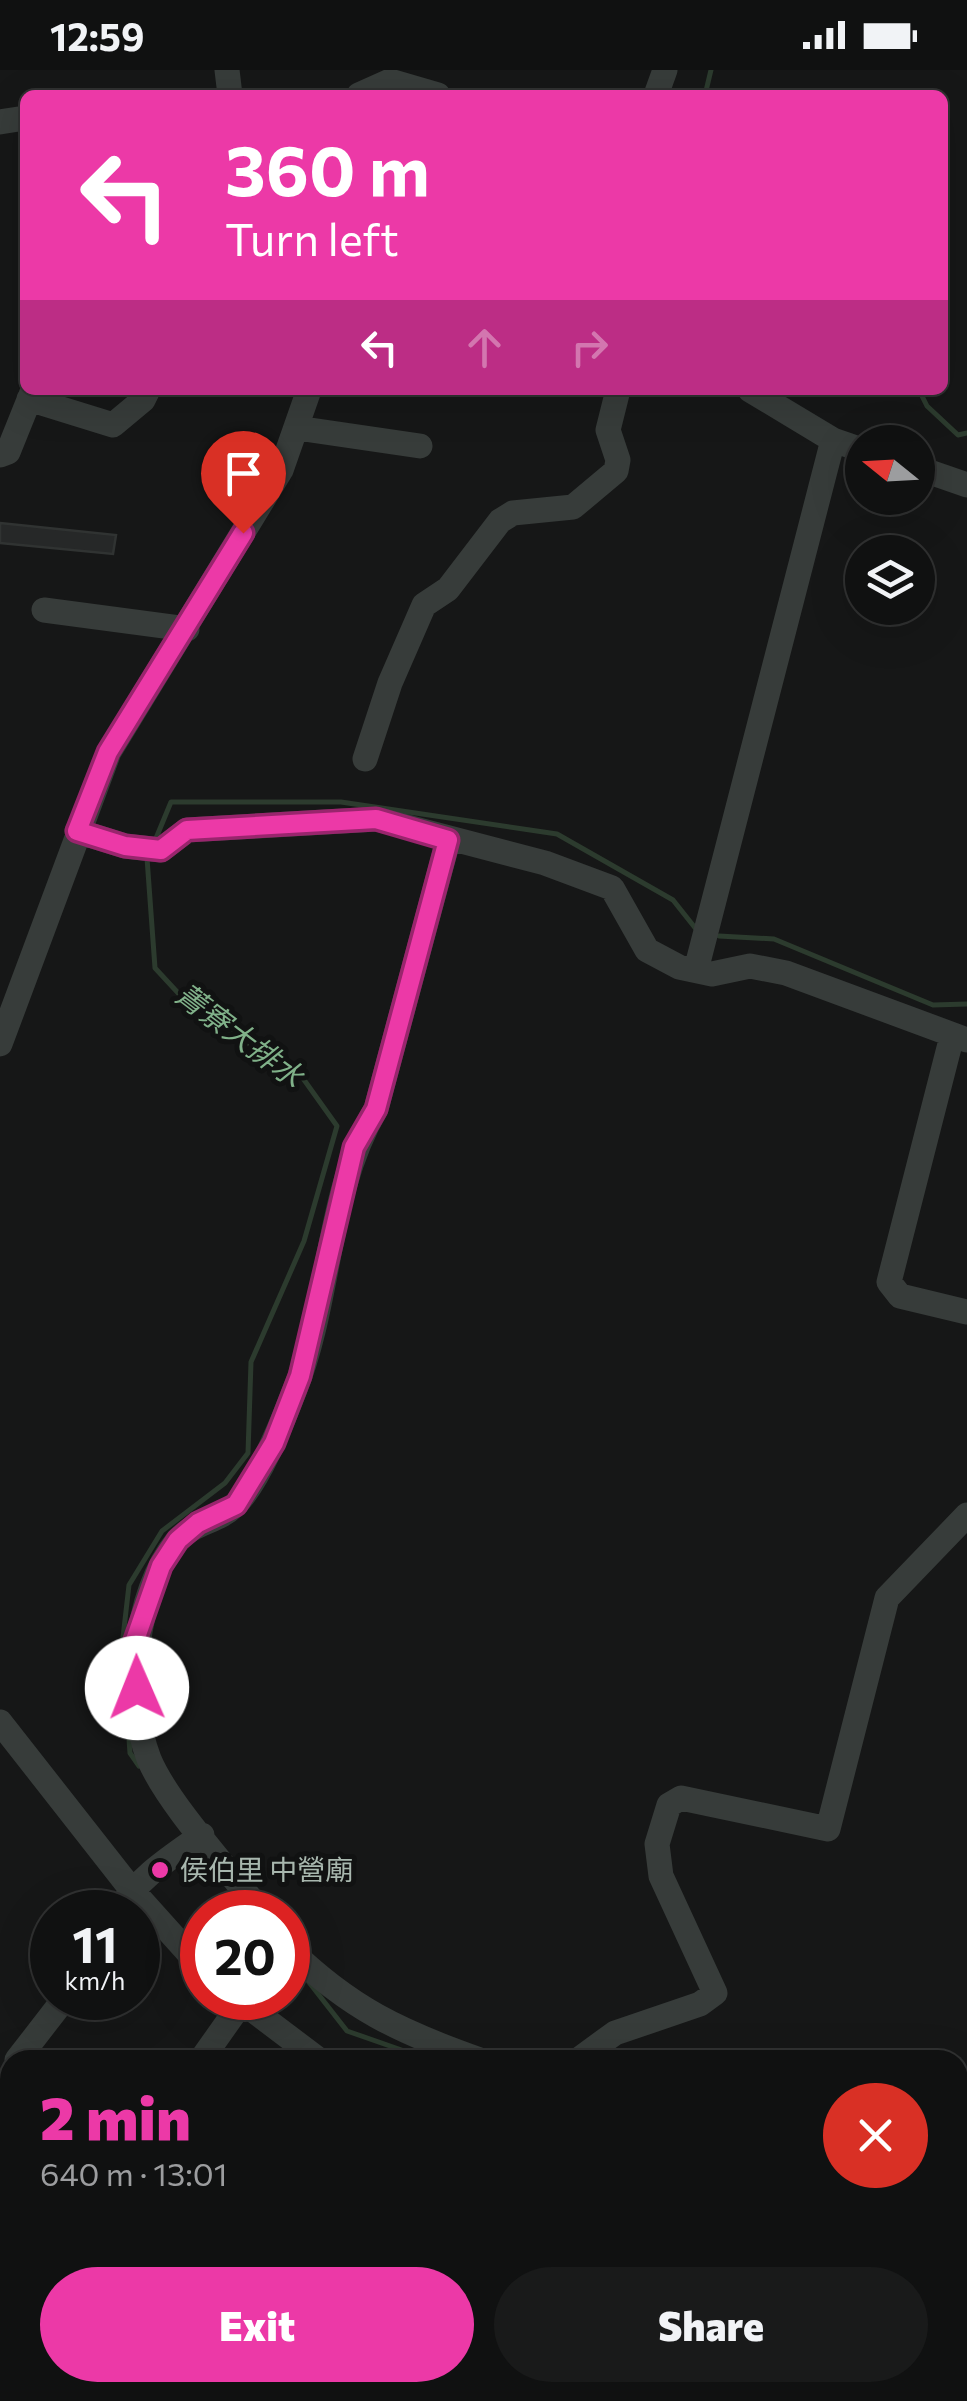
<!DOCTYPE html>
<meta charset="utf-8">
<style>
:root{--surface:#101111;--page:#191a1a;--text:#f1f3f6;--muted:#9c9d9f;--line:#303131;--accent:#ec39a7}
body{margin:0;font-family:Commissioner,"Noto Sans TC",sans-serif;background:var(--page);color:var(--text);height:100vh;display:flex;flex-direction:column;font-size:38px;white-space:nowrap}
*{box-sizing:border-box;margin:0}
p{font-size:32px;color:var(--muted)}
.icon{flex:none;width:55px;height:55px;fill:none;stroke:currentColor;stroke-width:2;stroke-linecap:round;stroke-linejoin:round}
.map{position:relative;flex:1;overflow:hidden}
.details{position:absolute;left:0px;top:1980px;width:968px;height:352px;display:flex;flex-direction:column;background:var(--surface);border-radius:30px 30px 0 0;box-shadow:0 10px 40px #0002,0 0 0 2px var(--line)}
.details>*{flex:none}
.hud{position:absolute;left:20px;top:20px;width:928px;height:305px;border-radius:15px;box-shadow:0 10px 40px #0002,0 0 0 2px var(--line);background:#ec39a7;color:#fff;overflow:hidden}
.needle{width:65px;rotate:288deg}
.fabs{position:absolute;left:845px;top:355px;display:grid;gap:20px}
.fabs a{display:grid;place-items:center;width:90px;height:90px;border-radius:50%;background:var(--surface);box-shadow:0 10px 40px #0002,0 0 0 2px var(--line);font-size:50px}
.speed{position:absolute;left:30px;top:1820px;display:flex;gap:20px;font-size:50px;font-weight:700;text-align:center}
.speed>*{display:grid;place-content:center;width:130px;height:130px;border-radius:50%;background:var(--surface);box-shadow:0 10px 40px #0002,0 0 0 2px var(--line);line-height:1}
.speed small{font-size:25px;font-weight:400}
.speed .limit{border:15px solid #d22;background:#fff;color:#111}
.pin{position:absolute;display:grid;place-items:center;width:85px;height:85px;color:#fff;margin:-102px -42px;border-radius:50% 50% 50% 0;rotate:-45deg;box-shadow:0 0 10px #0007}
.pin .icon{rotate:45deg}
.me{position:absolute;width:110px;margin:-55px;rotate:359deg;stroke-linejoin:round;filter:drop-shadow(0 0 8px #0008)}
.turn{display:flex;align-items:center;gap:35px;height:210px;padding:0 40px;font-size:45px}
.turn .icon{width:130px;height:130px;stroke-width:2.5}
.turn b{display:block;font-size:70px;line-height:85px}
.lanes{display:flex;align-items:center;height:95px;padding:0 40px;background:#0003;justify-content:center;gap:50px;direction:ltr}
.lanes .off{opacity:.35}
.round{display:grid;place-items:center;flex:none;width:105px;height:105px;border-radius:52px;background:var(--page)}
.overview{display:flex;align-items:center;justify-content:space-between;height:170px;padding:0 40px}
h1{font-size:60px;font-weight:800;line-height:75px;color:var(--accent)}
.button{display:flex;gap:20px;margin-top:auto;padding:20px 40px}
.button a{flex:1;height:115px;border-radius:60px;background:var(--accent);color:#fff;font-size:40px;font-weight:800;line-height:115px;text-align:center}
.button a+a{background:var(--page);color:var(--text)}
.status{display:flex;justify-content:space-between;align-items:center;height:70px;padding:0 50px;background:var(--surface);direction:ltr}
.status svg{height:28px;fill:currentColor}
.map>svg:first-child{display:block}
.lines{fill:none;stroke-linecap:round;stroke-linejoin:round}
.stream{stroke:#2c3b2e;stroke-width:5}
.building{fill:#262828;stroke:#303332;stroke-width:2.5}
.minor{stroke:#373c3a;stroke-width:25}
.route-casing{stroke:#99256d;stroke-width:25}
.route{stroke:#ec39a7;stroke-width:18}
.poi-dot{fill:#ec39a7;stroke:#111212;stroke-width:4}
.labels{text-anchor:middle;stroke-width:10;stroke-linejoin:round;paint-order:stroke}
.poi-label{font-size:28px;fill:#a8b7ae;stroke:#111212;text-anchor:start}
.water-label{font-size:30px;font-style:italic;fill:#80b189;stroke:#111212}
</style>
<div class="status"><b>12:59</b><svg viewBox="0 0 49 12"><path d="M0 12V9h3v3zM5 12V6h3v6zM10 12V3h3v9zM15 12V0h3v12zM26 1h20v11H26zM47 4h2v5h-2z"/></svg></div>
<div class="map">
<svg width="967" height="2331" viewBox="0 0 967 2331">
<rect width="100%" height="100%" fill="#161717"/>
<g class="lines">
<!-- stream -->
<path class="stream" d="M705,25l6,-25
M919,320l8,16 31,29 9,-2
M154,773l17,-41h170l216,32 116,66 23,29
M719,866l55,3 159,66 34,-1
M124,1604l-2,-28 7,-61 33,-54 63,-48 23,-30 3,-91 53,-121 33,-115 -35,-49 -110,-69 -37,-40 -8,-110
M128,1655l2,28 9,13
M308,1911l39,50 83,29
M910,2331l4,-9"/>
</g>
<!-- building -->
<path class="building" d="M0,453l116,12 -3,19 -113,-11z"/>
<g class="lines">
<!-- minor -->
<path class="minor" d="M227,0l3,25
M359,25l31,-14 48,14
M656,25l9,-25
M0,52l25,-4
M750,320l83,50 29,10
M29,329l84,26 30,-25 5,-10
M297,358l123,18
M0,385l8,-3 25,-62
M918,398l49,17
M44,540l143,19
M365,689l25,-76 34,-78 24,-16 52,-68 13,-8 60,-6 43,-36 2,-11 -10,-30 10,-40
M77,761l48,15 36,4 26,-20 190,-11 168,44 67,25 35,62 32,17 33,7 38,-8 36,7 181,67
M696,900l137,-530
M952,966l-63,246 11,14 67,16
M0,974l109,-292 172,-282 28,-80
M0,1652l131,167 71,79
M117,1842c22,-35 51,-53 85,-77
M261,1842c-31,-41 -94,-109 -112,-153 -24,-61 -15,-166 28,-218 16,-19 41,-19 57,-35 24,-22 48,-83 60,-114 37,-91 32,-198 82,-283l72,-268
M288,1878c61,60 112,84 192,112
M237,1928l82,62
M17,1990l48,-62
M201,1990l41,-58
M578,1990l37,-27 85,-29 15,-11 -54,-117 -4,-32 12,-39 12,-7 147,31 59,-231 80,-83
M0,2172l10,-4
M238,2322l7,9
M548,2331l3,-9"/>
</g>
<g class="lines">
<defs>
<path id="route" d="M137,1618l-3,-45 27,-77 17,-26 20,-17 38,-18 38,-62 26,-67 54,-229 22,-38 72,-269 -72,-21 -189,11 -26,20 -36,-4 -48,-15 31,-79 135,-219"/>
</defs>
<!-- route casing -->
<use href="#route" class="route-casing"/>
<!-- route -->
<use href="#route" class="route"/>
</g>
<!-- markers -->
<circle class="poi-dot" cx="160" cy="1800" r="10"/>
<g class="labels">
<!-- poi labels -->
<g class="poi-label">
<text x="180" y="1810">侯伯里 中營廟</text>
</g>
<!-- water labels -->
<g class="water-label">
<text transform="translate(239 966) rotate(37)" y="10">菁寮大排水</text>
</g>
</g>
</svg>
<div class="fabs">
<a><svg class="needle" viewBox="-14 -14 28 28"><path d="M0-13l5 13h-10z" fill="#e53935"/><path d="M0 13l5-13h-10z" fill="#9c9d9f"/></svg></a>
<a><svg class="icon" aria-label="layers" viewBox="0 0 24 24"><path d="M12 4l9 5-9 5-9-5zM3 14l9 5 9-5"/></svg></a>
</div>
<div class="speed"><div>11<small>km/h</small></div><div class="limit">20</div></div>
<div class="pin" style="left:243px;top:463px;background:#d93025"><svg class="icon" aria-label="arrive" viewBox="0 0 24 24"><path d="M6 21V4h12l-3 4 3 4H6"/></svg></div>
<svg class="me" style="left:137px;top:1618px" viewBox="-20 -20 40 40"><circle r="19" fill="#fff"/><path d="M0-13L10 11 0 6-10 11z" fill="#ec39a7"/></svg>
<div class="hud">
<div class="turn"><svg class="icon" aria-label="left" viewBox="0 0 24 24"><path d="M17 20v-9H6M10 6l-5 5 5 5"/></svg><div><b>360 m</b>Turn left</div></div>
<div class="lanes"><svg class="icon" aria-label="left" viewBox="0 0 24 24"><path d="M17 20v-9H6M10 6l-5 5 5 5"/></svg><svg class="icon off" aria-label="ahead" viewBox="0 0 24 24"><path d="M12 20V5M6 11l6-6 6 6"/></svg><svg class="icon off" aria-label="right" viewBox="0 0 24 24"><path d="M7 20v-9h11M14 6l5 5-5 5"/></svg></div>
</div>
<section class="details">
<div class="overview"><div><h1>2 min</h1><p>640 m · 13:01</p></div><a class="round" style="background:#d93025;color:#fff"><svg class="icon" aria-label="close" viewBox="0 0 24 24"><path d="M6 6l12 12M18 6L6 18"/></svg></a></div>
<div class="button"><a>Exit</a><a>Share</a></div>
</section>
</div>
